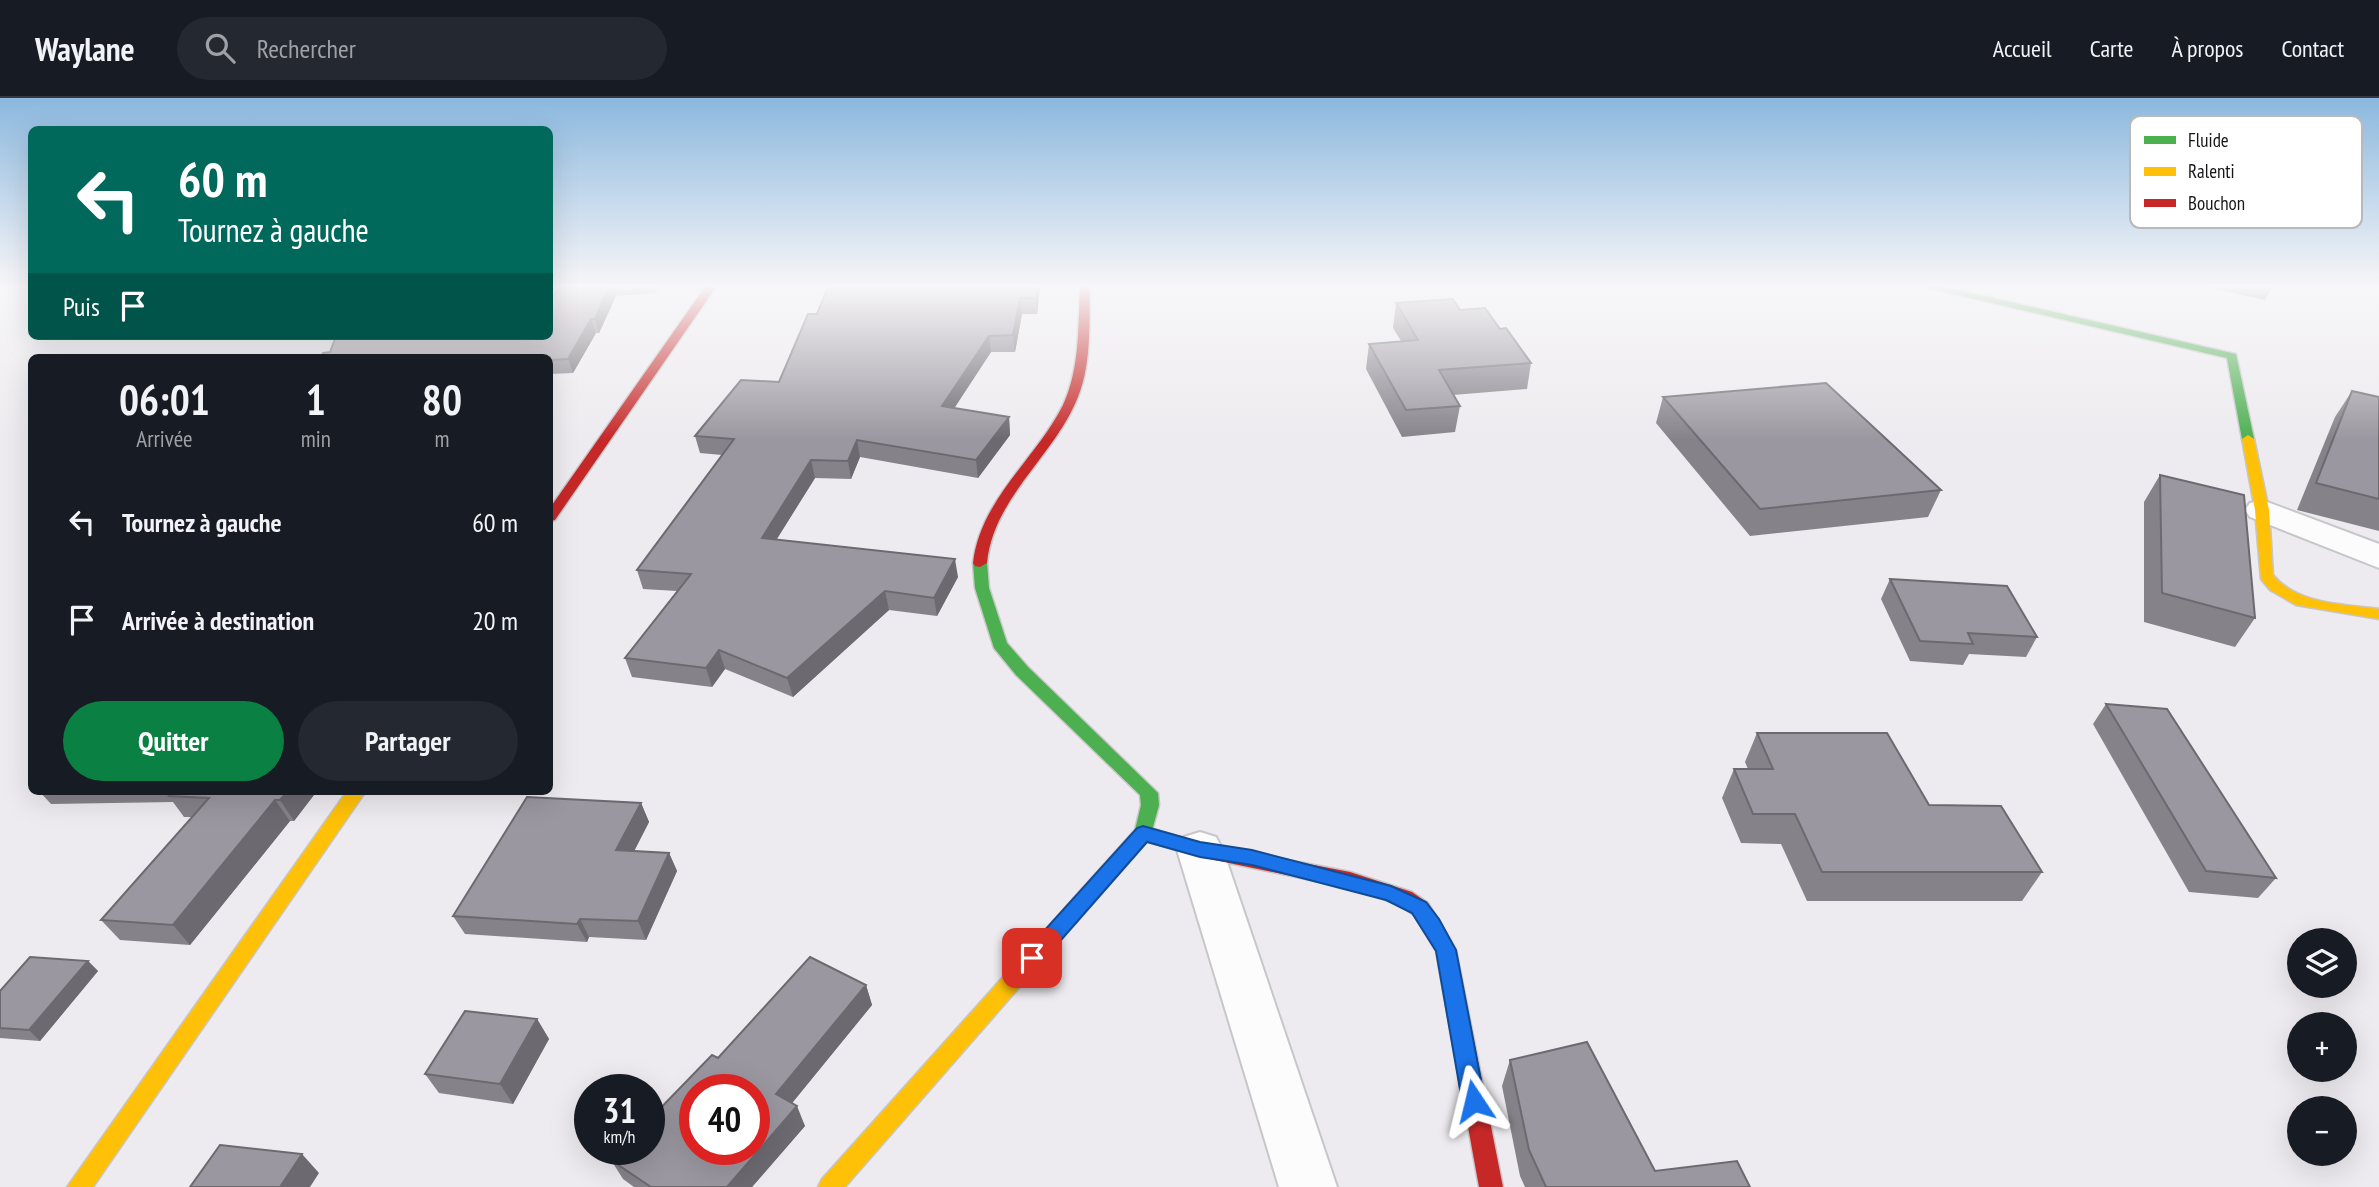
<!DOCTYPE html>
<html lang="fr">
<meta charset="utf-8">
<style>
:root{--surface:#171b24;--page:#242831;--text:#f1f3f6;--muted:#9ea1a6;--line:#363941;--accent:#0b8043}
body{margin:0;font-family:"PT Sans Narrow",sans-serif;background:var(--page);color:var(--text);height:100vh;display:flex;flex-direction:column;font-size:26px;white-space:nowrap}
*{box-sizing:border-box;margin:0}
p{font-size:23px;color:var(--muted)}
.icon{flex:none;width:38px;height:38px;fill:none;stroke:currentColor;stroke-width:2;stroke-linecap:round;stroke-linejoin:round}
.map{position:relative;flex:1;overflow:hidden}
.panel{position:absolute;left:28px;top:256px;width:525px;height:441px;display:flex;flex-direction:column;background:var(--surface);border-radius:10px;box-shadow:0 7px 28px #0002}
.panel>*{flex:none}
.guide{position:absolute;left:28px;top:28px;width:525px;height:214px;border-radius:10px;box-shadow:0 7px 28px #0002;background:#00695c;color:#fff;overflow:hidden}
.fabs{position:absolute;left:2287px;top:830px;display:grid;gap:14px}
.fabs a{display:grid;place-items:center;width:70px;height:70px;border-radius:50%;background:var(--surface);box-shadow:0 7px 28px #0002;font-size:35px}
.speed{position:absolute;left:574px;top:976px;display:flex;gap:14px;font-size:35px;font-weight:700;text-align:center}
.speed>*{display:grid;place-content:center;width:91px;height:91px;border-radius:50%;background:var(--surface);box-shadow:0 7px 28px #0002;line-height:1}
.speed small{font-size:18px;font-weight:400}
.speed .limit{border:10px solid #d22;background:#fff;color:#111}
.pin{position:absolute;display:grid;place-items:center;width:60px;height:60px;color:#fff;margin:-30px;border-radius:14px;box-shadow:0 4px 10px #0006}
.me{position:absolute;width:77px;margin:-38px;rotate:350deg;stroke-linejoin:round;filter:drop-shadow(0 0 5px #0008)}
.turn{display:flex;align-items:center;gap:24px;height:147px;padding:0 35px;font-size:32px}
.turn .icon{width:91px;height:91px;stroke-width:2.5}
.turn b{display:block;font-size:49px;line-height:60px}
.then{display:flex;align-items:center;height:66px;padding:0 35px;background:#0003;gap:14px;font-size:26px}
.eta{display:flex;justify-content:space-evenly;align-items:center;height:119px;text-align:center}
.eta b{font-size:42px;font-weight:600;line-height:49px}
.action{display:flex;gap:14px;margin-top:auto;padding:14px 35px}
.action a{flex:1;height:80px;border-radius:42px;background:var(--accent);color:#fff;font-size:28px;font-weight:600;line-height:80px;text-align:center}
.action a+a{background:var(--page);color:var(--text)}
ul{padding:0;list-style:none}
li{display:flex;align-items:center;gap:21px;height:98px;padding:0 35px}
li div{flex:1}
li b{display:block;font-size:26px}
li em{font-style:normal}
header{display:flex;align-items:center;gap:42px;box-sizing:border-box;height:98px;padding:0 35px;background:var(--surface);border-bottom:2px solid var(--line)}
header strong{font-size:33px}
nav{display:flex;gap:38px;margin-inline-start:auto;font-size:24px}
.search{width:490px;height:63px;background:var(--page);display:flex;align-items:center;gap:18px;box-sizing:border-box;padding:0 24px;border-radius:38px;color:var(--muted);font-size:26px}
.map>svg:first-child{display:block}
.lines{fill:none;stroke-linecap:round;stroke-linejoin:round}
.street-casing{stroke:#c7c6c8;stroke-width:4}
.fast-casing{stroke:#c7c6c8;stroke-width:3}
.slow-casing{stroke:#c7c6c8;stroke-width:3}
.jam-casing{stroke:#c7c6c8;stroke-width:3}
.street{fill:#fcfcfd;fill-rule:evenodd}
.fast{fill:#4caf50;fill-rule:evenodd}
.slow{fill:#ffc107;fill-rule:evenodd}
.jam{fill:#c62828;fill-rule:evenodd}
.wall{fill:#85828a}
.shaded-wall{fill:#6c6a70}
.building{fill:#9b97a0;stroke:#6c6a70;stroke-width:2;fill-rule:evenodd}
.route{fill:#1a73e8;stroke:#114b97;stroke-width:2}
.key{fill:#fff;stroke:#b9b9ba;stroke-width:2}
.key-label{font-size:19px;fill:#171619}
</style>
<header>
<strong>Waylane</strong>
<div class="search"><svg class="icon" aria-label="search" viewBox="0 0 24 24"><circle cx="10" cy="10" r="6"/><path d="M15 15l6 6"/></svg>Rechercher</div>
<nav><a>Accueil</a><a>Carte</a><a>À propos</a><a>Contact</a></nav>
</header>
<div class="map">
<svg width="2379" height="1089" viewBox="0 0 2379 1089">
<rect width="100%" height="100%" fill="#edebef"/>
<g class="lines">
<defs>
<path id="street" d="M2262,402l117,44v24l-129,-51 -5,-7 5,-7z
M1200,734l16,5 7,13 114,337h-58l-102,-337 7,-13z"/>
<path id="fast" d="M1924,189h21l291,67 18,85 -6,4 -6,-4 -15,-81z
M980,461l7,4 2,25 18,55 21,24 130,126 1,12 -9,33 -99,113 -7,2 -7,-2 -3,-6 3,-6 98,-109 6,-25 -1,-10 -124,-120 -22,-27 -19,-60 -2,-25z"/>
<path id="slow" d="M2248,337l6,4 15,71 4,65c25,30 71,29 106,34v10l-83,-14 -26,-15 -9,-11 -6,-69 -13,-71z
M347,693h19l-273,396h-26z
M1044,839l7,2 3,6 -3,6 -206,236h-27l4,-8 215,-240z"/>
<path id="jam" d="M705,189h11l-161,233 -5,1v-13z
M1080,189h10c-1,40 2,81 -15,117 -25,55 -82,96 -88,159l-7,4 -5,-1 -2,-3c7,-63 63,-104 90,-158 17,-37 15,-78 17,-118z
M1143,728l57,17 150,29 62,20 16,11 28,47 47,237h-24l-43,-236 -22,-36 -16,-11 -48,-16 -150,-31 -64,-19 -2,-5 2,-5z"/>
</defs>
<!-- street casing -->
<use href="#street" class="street-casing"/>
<!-- fast casing -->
<use href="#fast" class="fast-casing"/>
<!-- slow casing -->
<use href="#slow" class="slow-casing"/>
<!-- jam casing -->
<use href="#jam" class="jam-casing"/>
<!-- street -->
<use href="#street" class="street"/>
<!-- fast -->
<use href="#fast" class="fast"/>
<!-- slow -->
<use href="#slow" class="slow"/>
<!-- jam -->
<use href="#jam" class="jam"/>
</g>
<!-- wall -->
<path class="wall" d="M560,189h98l-2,6 -40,3 -17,37h-3l-23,40 -23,1v-38l4,-41z
M1040,189l-3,27h-15l-7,38h-24l-37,56 55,9 1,18 -32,43 -118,-21 -9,22 -36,-1 -38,61 181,38 -21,39 -48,-6 -96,87 -68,-28 -13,18 -80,-10 -7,-19 52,-67 -34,-2 -6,-19 85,-115 -22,-2 -5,-17 84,-54 38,-68z
M2205,189h67l-7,13z
M1396,205l64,7 40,19 31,34 -4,26 -74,6 7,11 -5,26 -53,5 -36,-68 3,-25 32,-3 -8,-13z
M2352,293l27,6v134l-82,-21 38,-93z
M1663,299l278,93 -13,27 -178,19 -94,-113z
M2160,377l95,143 -20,29 -91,-25v-120z
M1890,481l147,58 -11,20 -57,-3 -6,11 -53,-4 -29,-62z
M2106,606l170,174 -18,20 -69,-6 -96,-168z
M1757,635l172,72 113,67 -20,29h-215l-26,-57 -40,-1 -19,-45 12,-29h14l-3,-7z
M39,693h278l-23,30h-4l-100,124 -70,-5 -19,-20 91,-103h-8l-11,-15 -122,2z
M641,705l8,19 -15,29 35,2 8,18 -31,69 -57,-3 -2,5 -122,-8 -12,-18z
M88,863l10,10 -58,70 -40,-3v-47z
M866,887l6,20 -80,98 13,23 -53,61h-118l-11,-8 -12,-19 107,-102z
M537,921l12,20 -36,65 -74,-11 -14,-19z
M1510,962l145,111 95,16h-225l-5,-11 -18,-90z"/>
<!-- shaded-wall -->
<path class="shaded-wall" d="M609,189h4l3,9 -17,37 -4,-14z
M1037,189h3l-3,27 -1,-16z
M1020,200l2,16 -7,38 -2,-17z
M591,221l5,14 -23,40 -5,-14z
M989,238l2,16 -47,72 -2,-18z
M1009,319l1,18 -32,43 -2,-18z
M857,342l3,17 -9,22 -3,-18z
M811,362l4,18 -49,78 -4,-18z
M955,461l3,18 -21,39 -3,-18z
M885,493l4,19 -96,87 -6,-19z
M719,552l6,19 -13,18 -6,-19z
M288,693h29l-23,30 -14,-21z
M275,702l15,21 -100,124 -17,-20z
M641,705l8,19 -24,47 -9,-19z
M669,755l8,18 -31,69 -8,-19z
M580,821l9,18 -2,5 -10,-18z
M88,863l10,10 -58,70 -11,-11z
M866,887l6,20 -88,108 -8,-19z
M537,921l12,20 -36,65 -13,-20z
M797,1008l8,20 -53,61h-25z
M302,1056l17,19 -9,14h-30z"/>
<!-- building -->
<path class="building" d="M560,189h49l-14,32h-4l-23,40 -18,1v-3h-229l2,-4 7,-1 6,-16h214v-40l4,-1z
M828,189h209l-1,11h-16l-7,37 -24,1 -47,70 67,11 -33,43 -119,-20 -9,21 -37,-1 -49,78 193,21 -21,39 -49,-7 -98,87 -68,-28 -13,18 -81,-10 66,-84 -54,-4 97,-131 -39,-3 46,-56 38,2 29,-68h9z
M1453,201l7,11 25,-2 15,21 6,-1 25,35 -92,7 21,36 -54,4 -37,-66 49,-4 -22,-37z
M1826,285l115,107 -181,19 -97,-112z
M2352,293l27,6v102l-63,-16z
M2160,377l84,20 11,123 -93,-25z
M1890,481l117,7 30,51 -69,-4 5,11 -53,-3z
M2106,606l61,5 109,169 -70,-7z
M1757,635h130l42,72 72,1 41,66h-220l-27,-58h-42l-19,-45h39z
M173,693h115l-8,9h-5l-102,125 -72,-5 108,-122 -40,-2z
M527,699l114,6 -25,47 53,3 -31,68 -58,-2 -3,5 -124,-8z
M30,859l58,4 -59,69 -29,-2v-37z
M810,859l56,28 -90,109 21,12 -70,81h-76l-40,-27 10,-10h28v-30l63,-65 6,3zM695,992h59v60h-59z
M465,913l72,8 -37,65 -75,-10z
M1587,944l68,129 82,-10 13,26h-204l-17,-37 -19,-90z
M220,1047l82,9 -22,33h-90z"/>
<!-- sky -->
<linearGradient id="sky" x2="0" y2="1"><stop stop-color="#8bb8de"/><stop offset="0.55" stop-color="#f7f6f8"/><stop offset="1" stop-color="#f7f6f8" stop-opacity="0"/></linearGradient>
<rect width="2379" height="342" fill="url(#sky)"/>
<!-- route -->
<path class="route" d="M1143,728l57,16 52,8 139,36 35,16 13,17 17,31 29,151 -4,7 -7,3 -8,-3 -4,-7 -26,-150 -24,-38 -26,-13 -134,-35 -52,-8 -53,-15 -107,122 -8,3 -7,-3 -3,-6 3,-6 112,-124z"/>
<!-- legend -->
<rect x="2130" y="18" width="232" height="112" rx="10" class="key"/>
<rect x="2144" y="38" width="32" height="8" fill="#4caf50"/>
<rect x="2144" y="69" width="32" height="9" fill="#ffc107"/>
<rect x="2144" y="101" width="32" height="8" fill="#c62828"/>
<g class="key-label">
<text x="2188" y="49">Fluide</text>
<text x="2188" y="80">Ralenti</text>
<text x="2188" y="112">Bouchon</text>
</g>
</svg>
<div class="fabs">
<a><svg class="icon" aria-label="layers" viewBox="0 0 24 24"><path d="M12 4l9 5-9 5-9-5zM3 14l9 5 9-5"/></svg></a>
<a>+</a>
<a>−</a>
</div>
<div class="speed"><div>31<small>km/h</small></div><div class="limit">40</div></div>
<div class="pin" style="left:1032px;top:860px;background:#d93025"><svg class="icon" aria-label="arrive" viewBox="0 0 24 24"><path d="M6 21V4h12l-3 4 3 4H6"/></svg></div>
<svg class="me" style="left:1474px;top:1003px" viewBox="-20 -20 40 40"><path d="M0-17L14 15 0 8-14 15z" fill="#1a73e8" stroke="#fff" stroke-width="4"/></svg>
<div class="guide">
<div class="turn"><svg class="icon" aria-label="left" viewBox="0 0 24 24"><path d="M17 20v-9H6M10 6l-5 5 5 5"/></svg><div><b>60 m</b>Tournez à gauche</div></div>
<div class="then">Puis<svg class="icon" aria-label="arrive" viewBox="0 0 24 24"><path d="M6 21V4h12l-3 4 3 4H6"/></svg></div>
</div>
<section class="panel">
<div class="eta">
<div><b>06:01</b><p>Arrivée</p></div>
<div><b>1</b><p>min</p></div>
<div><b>80</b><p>m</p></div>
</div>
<ul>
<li><svg class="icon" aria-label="left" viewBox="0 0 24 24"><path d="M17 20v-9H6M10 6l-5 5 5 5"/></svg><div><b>Tournez à gauche</b></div><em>60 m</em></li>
<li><svg class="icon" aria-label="arrive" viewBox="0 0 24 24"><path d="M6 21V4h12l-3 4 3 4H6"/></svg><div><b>Arrivée à destination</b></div><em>20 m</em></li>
</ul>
<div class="action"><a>Quitter</a><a>Partager</a></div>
</section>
</div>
